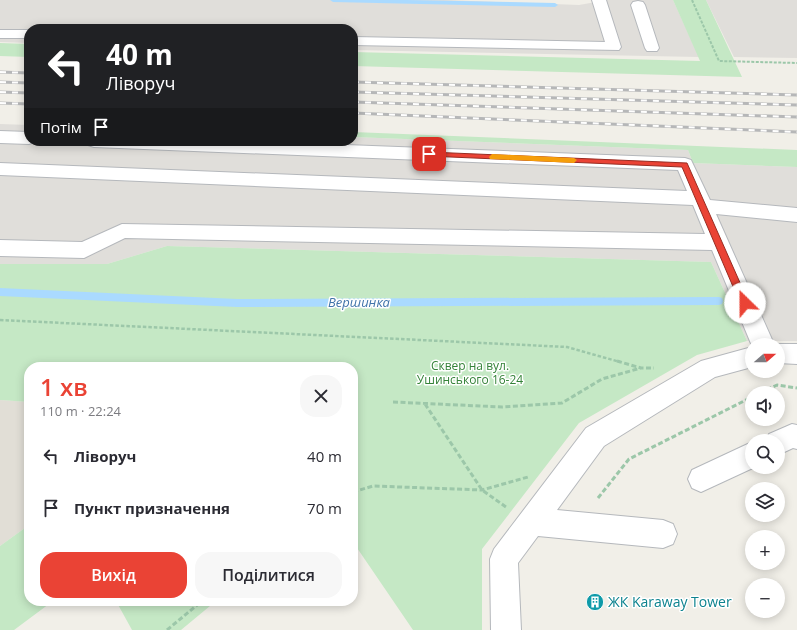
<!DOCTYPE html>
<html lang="uk">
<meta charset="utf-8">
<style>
:root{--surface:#fff;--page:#f7f7f7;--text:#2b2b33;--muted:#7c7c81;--accent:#ea4335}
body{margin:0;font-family:"Open Sans",sans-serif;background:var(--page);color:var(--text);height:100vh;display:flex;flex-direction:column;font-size:15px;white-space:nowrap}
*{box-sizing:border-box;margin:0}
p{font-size:13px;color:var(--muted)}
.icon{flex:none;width:22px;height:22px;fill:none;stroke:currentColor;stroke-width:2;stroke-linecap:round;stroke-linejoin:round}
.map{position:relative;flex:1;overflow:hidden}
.panel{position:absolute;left:24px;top:362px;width:334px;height:244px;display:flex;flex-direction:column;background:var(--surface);border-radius:16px;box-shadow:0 2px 10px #0003}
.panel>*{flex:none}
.top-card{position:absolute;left:24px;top:24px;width:334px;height:122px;border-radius:16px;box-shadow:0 2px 10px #0003;background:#202124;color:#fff;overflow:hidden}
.needle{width:26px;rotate:70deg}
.buttons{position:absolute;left:745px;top:338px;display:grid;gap:8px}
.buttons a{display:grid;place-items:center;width:40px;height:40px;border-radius:50%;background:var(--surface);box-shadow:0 2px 10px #0003;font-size:20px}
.pin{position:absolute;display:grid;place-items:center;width:34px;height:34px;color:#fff;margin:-17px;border-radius:8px;box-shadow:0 2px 6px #0006}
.me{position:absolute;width:44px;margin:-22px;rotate:337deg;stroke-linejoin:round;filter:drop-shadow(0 0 3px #0008)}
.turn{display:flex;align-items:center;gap:14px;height:84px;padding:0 16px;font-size:18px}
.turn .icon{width:52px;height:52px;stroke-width:2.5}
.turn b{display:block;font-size:28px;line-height:34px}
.then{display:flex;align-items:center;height:38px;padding:0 16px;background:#0003;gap:8px;font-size:15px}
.round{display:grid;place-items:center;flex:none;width:42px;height:42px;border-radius:16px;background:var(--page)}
.overview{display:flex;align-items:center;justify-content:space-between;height:68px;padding:0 16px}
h1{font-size:24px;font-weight:600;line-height:30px;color:var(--accent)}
.cta{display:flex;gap:8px;margin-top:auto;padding:8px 16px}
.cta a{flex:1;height:46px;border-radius:16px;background:var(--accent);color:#fff;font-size:16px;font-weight:600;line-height:46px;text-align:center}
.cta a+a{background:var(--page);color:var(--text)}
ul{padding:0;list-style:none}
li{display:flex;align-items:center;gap:12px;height:52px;padding:0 16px}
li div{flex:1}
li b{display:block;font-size:15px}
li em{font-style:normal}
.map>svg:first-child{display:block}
.industrial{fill:#e0deda}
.education{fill:#e1ded6}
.green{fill:#c5e8c5}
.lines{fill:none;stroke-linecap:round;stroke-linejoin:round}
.stream{fill:#aadaff;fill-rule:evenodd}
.minor-casing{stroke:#b5b8bc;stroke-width:2}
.path-far2{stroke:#9cc7a9;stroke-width:2;stroke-dasharray:3 1.5;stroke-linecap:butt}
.path-far1{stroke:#9cc7a9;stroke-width:2.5;stroke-dasharray:3.5 2;stroke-linecap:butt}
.path{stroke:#9cc7a9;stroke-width:3;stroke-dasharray:5 2.5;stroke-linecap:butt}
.minor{fill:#fff;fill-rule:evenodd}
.rail-casing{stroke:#b6b7b8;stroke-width:3}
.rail{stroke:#fff;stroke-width:2;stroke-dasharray:6;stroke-linecap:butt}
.route{fill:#ea4335;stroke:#982c22}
.slow{fill:#f59e0b}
.labels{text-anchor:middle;stroke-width:3;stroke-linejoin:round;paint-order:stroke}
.park-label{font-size:12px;fill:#348238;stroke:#fff}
.water-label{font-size:13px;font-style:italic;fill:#4174aa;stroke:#fff}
.near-culture-label{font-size:14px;fill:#0d838f;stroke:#fff;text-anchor:start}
</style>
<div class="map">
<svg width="797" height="630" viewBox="0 0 797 630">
<rect width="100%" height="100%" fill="#f1efe8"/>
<!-- industrial -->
<path class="industrial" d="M0,0h445l134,5 28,-5h66l26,57 -346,-7v-21h-324v14l-29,-1z
M706,0h91v58l-63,-1z
M0,124l29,1v16h324v-4l335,13 5,13 104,4v174h-50l-36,-79 -544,-16 -60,18h-107z"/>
<!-- education -->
<path class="education" d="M0,400l29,2v123l-29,21z"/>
<!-- green -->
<path class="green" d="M673,0h33l36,77 -389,-11v-14l347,9z
M0,43l29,1v13l-29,-1z
M353,132l444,18v17l-104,-4 -5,-13 -335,-13z
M167,246l544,16 36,79 -50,14 -118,68 -97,126v81h-69l-60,-88v-175h-324v35l-29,-2v-136h107z
M29,525v76h24l-39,29h-14v-84z
M116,601h100l-35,29h-49z"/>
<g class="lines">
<!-- stream -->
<path class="stream" d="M330,0h77l148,3 3,2 -3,2 -222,-5z
M0,288l237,11 482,-2 3,1 1,3 -1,3 -3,1 -482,2 -237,-11z"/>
<defs>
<path id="minor" d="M592,0h14l15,47 -2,3 -266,-5v-8l252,5z
M638,1l5,1 2,3 14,43 -2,3h-10l-2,-3 -14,-43 2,-3z
M0,30h29v8h-29z
M0,131l29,1v9h7l-7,3 -29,-1z
M85,141h159l441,17 6,2 19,40 87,8v14l-81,-8 58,130h23v20l-19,-1v-18l-26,1 -40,-96 -587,-12 -41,20 -84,-2v-16l82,2 40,-18 583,10 -12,-29 -693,-30v-12l687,28 -9,-21 -584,-23 -6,-2z
M752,347v20l-37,10 -111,69 -47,64 106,10 10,4 4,10 -4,10 -10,4 -125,-12 -20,27 3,67h-30l-1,-71 4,-10 92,-121 115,-67z
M792,424l5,1v24l-4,-1 -15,7v-14h-12l3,-7z
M752,442v25h3l-54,25 -9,-4 -4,-9 4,-9z"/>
</defs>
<!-- minor casing -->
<use href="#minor" class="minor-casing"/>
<!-- path-far2 -->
<path class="path-far2" d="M692,0l27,61 78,2"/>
<!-- path-far1 -->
<path class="path-far1" d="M0,320l567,27 53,15"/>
<!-- path -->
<path class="path" d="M617,361l24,7h13
M760,393l17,-8 20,3
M393,402l109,5 60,-4 40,-24 39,-11
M425,404l57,86 24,17
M353,492l20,-6 109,4 46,-13
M598,498l31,-39 123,-62
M167,630l35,-29"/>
<!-- minor -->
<use href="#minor" class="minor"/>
<defs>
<path id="rail" d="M0,72l29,1
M0,82l29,1
M353,82l444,13
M0,92l29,1
M353,92l444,13
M353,102l444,15
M0,103l29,1
M353,113l444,19"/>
</defs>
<!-- rail casing -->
<use href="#rail" class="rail-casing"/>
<!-- rail -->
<use href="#rail" class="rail"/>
</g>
<!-- route -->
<path class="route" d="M429,152l258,11 62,140 -4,4 -5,-4 -58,-136 -255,-11v-3z"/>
<!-- slow -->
<path class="slow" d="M492,154l82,4 3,2 -3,3 -84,-4 -1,-2z"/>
<!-- icons -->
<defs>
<symbol id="building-disc" viewBox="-11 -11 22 22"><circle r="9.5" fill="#0f9aa8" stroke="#fff"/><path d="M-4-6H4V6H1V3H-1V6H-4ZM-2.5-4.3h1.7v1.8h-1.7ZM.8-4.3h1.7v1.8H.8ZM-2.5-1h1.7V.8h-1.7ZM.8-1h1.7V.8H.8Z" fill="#fff"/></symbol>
</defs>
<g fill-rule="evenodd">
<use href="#building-disc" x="585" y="592" width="20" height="20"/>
</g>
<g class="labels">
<!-- park labels -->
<g class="park-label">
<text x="470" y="370">Сквер на вул.<tspan x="470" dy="14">Ушинського 16-24</tspan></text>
</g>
<!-- water labels -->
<g class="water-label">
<text x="359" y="307">Вершинка</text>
</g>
<!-- near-culture labels -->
<g class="near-culture-label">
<text x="608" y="607">ЖК Karaway Tower</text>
</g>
</g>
</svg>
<div class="buttons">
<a><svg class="needle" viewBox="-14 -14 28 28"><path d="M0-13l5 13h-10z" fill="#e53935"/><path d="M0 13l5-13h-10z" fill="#7c7c81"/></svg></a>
<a><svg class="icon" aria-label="sound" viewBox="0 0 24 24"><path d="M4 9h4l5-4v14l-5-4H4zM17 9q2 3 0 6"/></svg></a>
<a><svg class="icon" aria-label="search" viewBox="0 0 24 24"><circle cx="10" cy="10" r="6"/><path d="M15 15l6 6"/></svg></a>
<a><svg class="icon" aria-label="layers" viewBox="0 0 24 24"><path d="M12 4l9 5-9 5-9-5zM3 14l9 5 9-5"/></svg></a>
<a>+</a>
<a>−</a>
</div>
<div class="pin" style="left:429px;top:154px;background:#d93025"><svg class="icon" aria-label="arrive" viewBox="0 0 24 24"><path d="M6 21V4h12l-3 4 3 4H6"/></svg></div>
<svg class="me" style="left:745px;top:303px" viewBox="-20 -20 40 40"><circle r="19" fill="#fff"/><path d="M0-13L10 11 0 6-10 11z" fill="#ea4335"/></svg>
<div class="top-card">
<div class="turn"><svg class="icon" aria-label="left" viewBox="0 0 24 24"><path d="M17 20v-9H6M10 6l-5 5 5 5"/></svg><div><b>40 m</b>Ліворуч</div></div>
<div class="then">Потім<svg class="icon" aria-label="arrive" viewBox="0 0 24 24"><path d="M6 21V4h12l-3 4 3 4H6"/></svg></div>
</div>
<section class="panel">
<div class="overview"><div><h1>1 хв</h1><p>110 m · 22:24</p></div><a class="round"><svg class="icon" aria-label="close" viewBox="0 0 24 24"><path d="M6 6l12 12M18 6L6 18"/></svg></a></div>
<ul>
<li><svg class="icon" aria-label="left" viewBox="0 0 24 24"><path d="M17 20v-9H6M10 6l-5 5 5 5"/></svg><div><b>Ліворуч</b></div><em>40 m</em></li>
<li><svg class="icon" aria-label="arrive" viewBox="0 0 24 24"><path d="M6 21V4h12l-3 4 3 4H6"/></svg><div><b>Пункт призначення</b></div><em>70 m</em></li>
</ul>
<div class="cta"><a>Вихід</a><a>Поділитися</a></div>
</section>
</div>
